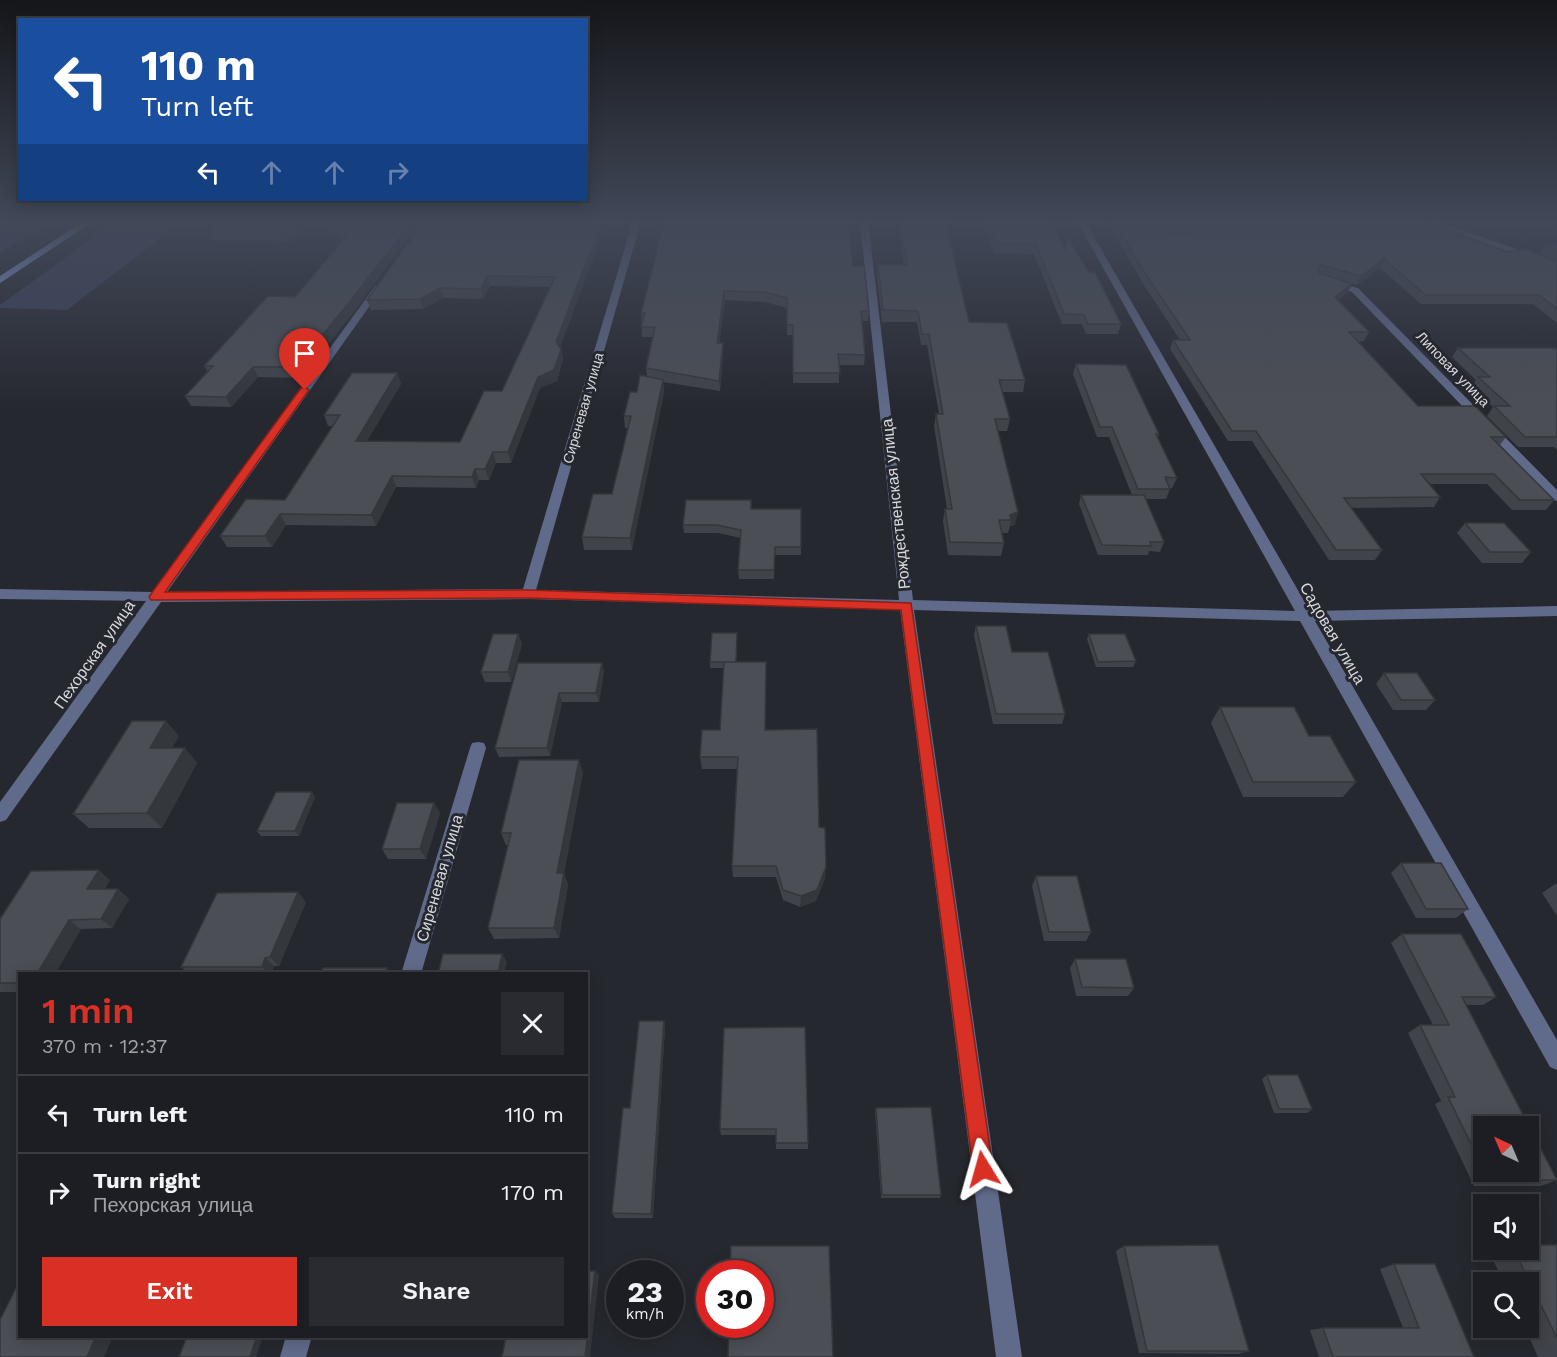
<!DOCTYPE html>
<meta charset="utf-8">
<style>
:root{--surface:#1c1e23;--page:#292b30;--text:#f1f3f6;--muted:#a0a2a6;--line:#3a3c41;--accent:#d93025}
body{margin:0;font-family:"Work Sans",sans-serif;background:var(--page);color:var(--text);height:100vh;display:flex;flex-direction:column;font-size:22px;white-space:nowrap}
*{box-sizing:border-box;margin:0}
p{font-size:20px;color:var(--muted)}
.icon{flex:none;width:33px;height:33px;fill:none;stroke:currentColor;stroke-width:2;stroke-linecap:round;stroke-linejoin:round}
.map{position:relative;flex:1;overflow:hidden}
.side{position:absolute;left:18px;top:972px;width:570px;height:366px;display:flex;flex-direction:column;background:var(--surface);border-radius:0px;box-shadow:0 3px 15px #0003,0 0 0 2px var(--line)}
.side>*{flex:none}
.top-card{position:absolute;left:18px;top:18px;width:570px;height:183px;border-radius:0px;box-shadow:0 3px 15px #0003,0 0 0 2px var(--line);background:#1a4fa0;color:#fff;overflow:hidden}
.needle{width:39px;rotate:316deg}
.tools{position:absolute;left:1473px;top:1116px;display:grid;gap:12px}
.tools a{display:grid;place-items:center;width:66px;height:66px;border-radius:0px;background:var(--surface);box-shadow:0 3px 15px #0003,0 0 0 2px var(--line);font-size:30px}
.speed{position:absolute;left:606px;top:1260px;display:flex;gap:12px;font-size:30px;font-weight:700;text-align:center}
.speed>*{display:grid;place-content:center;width:78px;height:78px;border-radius:50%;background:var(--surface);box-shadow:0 3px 15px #0003,0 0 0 2px var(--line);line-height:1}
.speed small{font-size:15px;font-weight:400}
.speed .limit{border:9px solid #d22;background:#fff;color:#111}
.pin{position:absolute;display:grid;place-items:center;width:51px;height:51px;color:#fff;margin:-62px -26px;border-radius:50% 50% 50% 0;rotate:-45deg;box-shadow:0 0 6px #0007}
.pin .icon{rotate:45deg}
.me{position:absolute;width:66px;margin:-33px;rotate:352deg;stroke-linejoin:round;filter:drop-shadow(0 0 4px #0008)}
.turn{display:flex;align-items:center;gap:21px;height:126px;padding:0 24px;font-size:27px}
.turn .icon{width:78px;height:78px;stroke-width:2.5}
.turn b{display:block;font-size:42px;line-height:51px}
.lanes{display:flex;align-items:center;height:57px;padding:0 24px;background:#0003;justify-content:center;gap:30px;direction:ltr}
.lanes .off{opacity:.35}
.round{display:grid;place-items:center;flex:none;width:63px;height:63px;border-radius:0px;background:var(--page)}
.overview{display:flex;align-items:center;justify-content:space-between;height:102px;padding:0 24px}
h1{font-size:36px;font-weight:600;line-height:45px;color:var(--accent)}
.button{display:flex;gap:12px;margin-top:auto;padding:12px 24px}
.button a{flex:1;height:69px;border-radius:0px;background:var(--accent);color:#fff;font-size:24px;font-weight:600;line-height:69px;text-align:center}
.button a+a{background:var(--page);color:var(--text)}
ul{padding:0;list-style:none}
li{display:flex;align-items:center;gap:18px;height:78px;padding:0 24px;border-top:2px solid var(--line)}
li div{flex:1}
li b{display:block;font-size:22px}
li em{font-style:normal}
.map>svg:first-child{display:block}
.green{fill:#3a4159}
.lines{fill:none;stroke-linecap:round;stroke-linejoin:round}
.minor{fill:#606a8a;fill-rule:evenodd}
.major{fill:#98abed;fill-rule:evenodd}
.wall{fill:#404349;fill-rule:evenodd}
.shaded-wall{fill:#34373c}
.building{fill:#4b4e55;stroke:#34373c;stroke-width:1.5}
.route{fill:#d93025;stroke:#8d1f18;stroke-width:1.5}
.labels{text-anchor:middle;stroke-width:6;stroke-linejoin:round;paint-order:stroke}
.far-street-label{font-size:14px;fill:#d9dadf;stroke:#26282f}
.street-label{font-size:16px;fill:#d9dadf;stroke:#26282f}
</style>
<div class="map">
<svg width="1557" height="1357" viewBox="0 0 1557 1357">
<rect width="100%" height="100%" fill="#26282f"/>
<!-- green -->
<path class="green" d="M0,221h52l-52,32z
M116,221h67l-116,89 -67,-2v-3z"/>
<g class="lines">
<!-- minor -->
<path class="minor" d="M633,221h8l-105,369 363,10 -39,-379h8l45,379 382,11 -218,-390h23l36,9 -4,2 -46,-9 224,388 247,-5v10l-242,5 242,419v30l-7,-3 -250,-446 -386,-11 108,747h-26l-96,-748 -372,-10 -367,3 -155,218 -6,2v-20l146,-201 -146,-2v-10l152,3 224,-307 7,2 -216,305 356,-3z
M1436,221l121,42v6l-122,-44z
M1327,280l31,8 199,202v11l-4,-1 -201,-208 -25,-8z
M478,742l6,1 2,5 -65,226h-20l69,-226 2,-5z
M286,1336h26l-6,21h-26z"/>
<!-- major -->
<path class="major" d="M84,221h10l-94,62v-7z"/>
</g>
<!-- wall -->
<path class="wall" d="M313,221l-24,20 -78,-1 -3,-7z
M322,221h99l-66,89 -54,68 -43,-1 -27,30 -40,-1 -6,-10 23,-23 -4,-7 91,-69 47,-56z
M424,221h196l-2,6h-13l-45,120 1,2 2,10 -6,22 -17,7 -29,75h-15l-7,17h-10l-3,8 -80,-1 -20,39 -90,-1 -14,22h-45l-7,-11 65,-36 48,-74h-5l-4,-11 73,-42 4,11 -34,57 93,1 42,-51 49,-104 -61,-1 -7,13 -40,-1 -20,11 -52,1 -4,-10z
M665,221l188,45 16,45 -1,10h-6l3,34 -1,10h-25v18h-46v-48h-6v-27l-22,-6 -40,-2 -6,43 4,11 -3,37 -57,-9 1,10 -32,158h-48l-2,-13 30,-43 16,-66h-3l-1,-12 13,-24 10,-15 -1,-9 7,-31h-11l-1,-24z
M898,221h47l24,101 56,58 -2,12h-21l8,27 -3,12h-9l17,94 -5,1 -2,7h-7l3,10 -3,13 -53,-1 -5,-34 2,-12h2l-13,-83 2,-12h3l-12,-69h-6l-4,-23h-35l-5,-46 1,-11h26z
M984,221h67l13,27 3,-12 54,88 -3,10h-32l-4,-10h-20l-28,-70 -40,-1z
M1112,221h309l86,31 32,2 5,-8 13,-2v79l-24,-19h-112l-41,-36 -23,17 -6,-1h1l-5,9 -9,7 31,32 -5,9 -6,1 60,64 88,31 -6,8 54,55 -8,10h-34l-25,-26h-58l11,13 -6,10 -83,1 31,42 -7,10h-46l-77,-119h-24l-58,-92 3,-9h7l-38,-58 -29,-51 2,-9 25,5z
M1458,348l99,2v100l-3,-3h-36l-31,-31 6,-9 -21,-20 4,-7 -24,-23z
M1076,364l83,70 -1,4 19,40 -5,10h-2v1l-4,10h-21l19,43 -4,10 -11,-1 -1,4h-50l-19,-51 2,-9h51l-23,-58h-12l-24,-63z
M752,509l49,38v8h-26l-1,24h-35l-1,-9 3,-32 -23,-5h-34l-1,-8z
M1465,523l66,29 -9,11h-40l-25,-30z
M976,626l36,26 53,62 -3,10h-69l-19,-89z
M737,633l-1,29 30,68 53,97 6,51 -9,23 -16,6 -17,-7 -7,-23h-43l-1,-11 5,-97h-35l-2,-12 20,-27 4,-62h-14v-6z
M518,634l4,10 -11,38h-26l-4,-10z
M1089,634l47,27 -3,6h-37l-9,-28z
M518,663h84l2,9 -5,30h-37l-12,54 -51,1 -4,-9z
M1384,673l51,27 -9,10h-33l-17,-26z
M1220,707l89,29 47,46 -13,15h-100l-32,-74z
M179,736l-7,12h13l12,15 -35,65h-73l-16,-14z
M583,772l-19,101 4,12 -9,53 -65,1 -6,-11 20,-83h-2l-5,-12z
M312,792l3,5 -16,39h-38l-4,-5z
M434,803l6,10 -14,46h-38l-6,-10z
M1401,863l67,46 -12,9h-40l-25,-45z
M1036,876l55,56 -5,9h-42l-12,-55z
M110,880l-6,9h14l11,10 -17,29 -31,1 -26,45h-35v18h-20v-73z
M1555,884h2v32l-15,-23z
M306,902l-27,64h-5l-3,8h-82l-8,-7z
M1402,934l94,63 -13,8h-17l91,175 -16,6h-67l-39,-82 6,-3 -33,-68 12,-8h13l-42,-82zM1484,1126l44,46h-44z
M1075,959l59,29 -6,8h-52l-6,-28z
M664,1021l1,7 -12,190h-38l-3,-5 18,-105z
M724,1028l84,115v6h-32v-14h-55l-1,-6z
M1267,1075l45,34 -5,4h-33l-12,-34z
M876,1108l65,87 -1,3h-59l-6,-87z
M1557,1245v112h-19l-13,-29h3v-46h-24l-15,-30 7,-2h32z
M1124,1246l125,105 -11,3 -99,-1 -23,-102z
M1394,1264l80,93h-155l-9,-27 13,-2h80l-23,-59z"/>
<!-- shaded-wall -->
<path class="shaded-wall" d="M302,221h11l-24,20 -3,-7z
M412,221h9l-66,89 -54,68 -5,-11z
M602,221h2l1,6 -47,125 -2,-10z
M1384,259l-4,9 -23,17 4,-9z
M487,276l3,10 -7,13 -2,-10z
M1352,284l-5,9 -17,13 5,-9z
M440,288l3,10 -20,11 -3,-10z
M724,291l1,9 -7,54 -1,-11z
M723,343v11l-3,37 -1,-10z
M561,349l2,10 -6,22 -17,7 -29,75 -3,-11 30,-75z
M253,367l5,10 -27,30 -5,-10z
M397,373l4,11 -41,68 -4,-11z
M663,380l1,12 -32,158 -2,-12z
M493,452l3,11 -7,17 -4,-11z
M475,469l4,11 -3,8 -4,-11z
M392,476l4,11 -20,39 -5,-11z
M1018,512l-3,13 -5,1 1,-6 -1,-5z
M280,514l6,11 -14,22 -7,-11z
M518,634l4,10 -11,38 -3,-10z
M602,663l2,9 -5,30 -3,-9z
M559,693l3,9 -12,54 -3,-8z
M166,721l13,15 -16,27 -13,-15z
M185,748l12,15 -35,65 -15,-15z
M579,760l4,12 -21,113 -5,-12z
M312,792l3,5 -16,39 -4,-5z
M434,803l6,10 -14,46 -6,-10z
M826,867l-1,11 -9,23 -16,6 1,-11z
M99,870l11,10 -11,19 -12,-10z
M564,873l4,12 -9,53 -5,-10z
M118,889l11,10 -17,29 -11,-9z
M298,892l8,10 -27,64 -9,-9z
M69,920l12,9 -26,45h-18z
M502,954l5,8 -3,12h-6z
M265,958l9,8 -3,8h-3l-6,-7z
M387,968l4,4 -1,2h-5z
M664,1021l1,7 -12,190 -2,-4z
M595,1271l4,4 -9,82h-5z
M96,1336h17l-9,21h-17z
M257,1336h6l-7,21h-6z"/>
<!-- building -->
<path class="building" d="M222,221h80l-16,13 -78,-1z
M328,221h84l-61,79 -55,67h-43l-27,30 -41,-1 28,-30h-9l64,-70 27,1 54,-64h-10z
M424,221h178l-46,121 5,7 -7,21 -16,7 -30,75h-15l-8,17h-10l-3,8 -80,-1 -21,39 -91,-1 -15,22h-45l26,-37 39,1 55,-85h-16l28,-42h45l-41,68 104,1 24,-51h18l53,-114 -68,-1 -6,13 -41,-1 -20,11 -53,1z
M665,221h184l4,45h11l5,45h-8l4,44 -27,-1 2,19h-47v-48h-6v-27l-22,-6 -41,-1 -7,52h6l-4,38 -73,-13 9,-41h-14l4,-14h-4z
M900,221h45l24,101 38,1 18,57h-26l11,39h-15l23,93 -8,3 1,5h-12l5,23 -54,-1 -5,-33h7l-16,-95h7l-14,-80h-7l-4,-23 -35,-1 -5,-45h29z
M989,221h62l14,29 2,-14 22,36h6l26,52h-33l-4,-9 -20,-1 -28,-70h-40z
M1154,221h267l86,31 17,-3 33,12v48l-18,-14h-113l-42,-36 -23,17 -40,-11 -3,2 1,6 33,11 -17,13 34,35h-20l69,74h57l31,31h-15l63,63h-34l-26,-26h-73l19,23 -96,1 38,52h-46l-80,-119h-24l-59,-91h17l-45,-67 -30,-51 68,14 7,-4 -1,-3z
M1557,244v6l-13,-4z
M1458,348h97l2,2v87h-32l-31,-31h16l-32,-29h12z
M1076,364l50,1 33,69h-3l21,44 -12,-1 5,12h-32l-26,-62h-12z
M640,375l23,5 -33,158 -48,-1 11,-43h19l19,-78h-7l6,-24h7z
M1081,495h63l20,47h-14l1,4 -49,-1z
M686,500h65v9h50v38h-26l-1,23h-36l3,-40 -24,-5h-34z
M1465,523h39l27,29h-41z
M976,626h30l6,26h36l17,62h-69z
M712,633h25l-1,29h-26z
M493,634h25l-10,38h-27z
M1089,634h36l11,27 -38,1z
M724,662h42l-1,68 52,-1 2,98 6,1 1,39 -9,23 -16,6 -18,-6 -7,-24h-44l6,-109h-38l2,-27h18z
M518,663h84l-6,30h-37l-12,55h-52z
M1384,673h33l18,27h-34z
M1220,707h74l15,29h21l26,46h-103z
M132,721h34l-16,27h35l-38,65 -74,1z
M519,760h60l-22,113h7l-10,55h-66l23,-95h-10z
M276,792h36l-17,39h-38z
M397,803h37l-14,46h-38z
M1401,863h40l27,46h-42z
M99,870l-12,19h31l-17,30 -32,1 -32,54h-17v9h-20v-64l31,-48z
M1036,876h41l14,56h-42z
M298,892l-28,65 -5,1 -3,9h-81l36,-74z
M1402,934h59l35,63h-34l95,183h-68l-5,-8h44v-46h-44v44l-36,-73h7l-35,-72h29z
M443,954h59l-4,20h-60z
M1075,959h51l8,29 -52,-1z
M323,968h64l-2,6h-64z
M639,1021h25l-13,193 -39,-1 11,-105h7z
M805,1027l3,116h-32v-14h-56l4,-101z
M1267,1075h31l14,34h-33z
M931,1107l10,88h-59l-6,-87z
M1218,1245l31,106h-102l-23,-105z
M1528,1245h29v93l-43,-88h14z
M731,1246h98l4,111h-105l1,-33h31v-50h-30z
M1394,1264h41l39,93h-141l-10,-29h96z
M586,1271h9l-10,86h-83l4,-21h80z
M20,1280v56h76l-9,21h-87v-37z
M187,1336h70l-7,21h-71z"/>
<!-- sky -->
<linearGradient id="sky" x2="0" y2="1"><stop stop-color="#15161a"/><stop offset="0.54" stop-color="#414858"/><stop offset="1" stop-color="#414858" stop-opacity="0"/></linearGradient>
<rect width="1557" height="411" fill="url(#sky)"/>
<!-- route -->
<path class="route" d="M305,387l4,3 -144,202 363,-2 383,13 82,566 -3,8 -7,3 -7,-3 -3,-8 -72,-559 -373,-12 -377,2 -2,-3 2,-3 150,-206z"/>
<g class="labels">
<!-- far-street labels -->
<g class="far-street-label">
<text transform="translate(1453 369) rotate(46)" y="5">Липовая улица</text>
<text transform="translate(583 408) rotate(-74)" y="5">Сиреневая улица</text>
</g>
<!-- street labels -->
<g class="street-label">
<text transform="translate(895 504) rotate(-96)" y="6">Рождественская улица</text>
<text transform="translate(1333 633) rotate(60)" y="6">Садовая улица</text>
<text transform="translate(94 654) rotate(-55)" y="6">Пехорская улица</text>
<text transform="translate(439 878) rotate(-74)" y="6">Сиреневая улица</text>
</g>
</g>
</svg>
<div class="tools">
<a><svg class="needle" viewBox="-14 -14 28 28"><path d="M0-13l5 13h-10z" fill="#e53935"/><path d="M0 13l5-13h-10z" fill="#a0a2a6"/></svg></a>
<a><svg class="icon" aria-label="sound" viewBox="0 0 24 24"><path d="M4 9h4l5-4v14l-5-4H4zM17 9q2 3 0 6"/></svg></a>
<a><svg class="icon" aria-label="search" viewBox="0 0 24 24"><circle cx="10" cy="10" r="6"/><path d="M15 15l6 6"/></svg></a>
</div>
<div class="speed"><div>23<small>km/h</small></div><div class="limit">30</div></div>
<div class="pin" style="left:305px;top:390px;background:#d93025"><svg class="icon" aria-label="arrive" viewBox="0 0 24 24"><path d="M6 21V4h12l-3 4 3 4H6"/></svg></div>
<svg class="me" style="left:983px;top:1169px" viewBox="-20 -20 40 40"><path d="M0-17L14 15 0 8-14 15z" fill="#d93025" stroke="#fff" stroke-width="4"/></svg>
<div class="top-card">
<div class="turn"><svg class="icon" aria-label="left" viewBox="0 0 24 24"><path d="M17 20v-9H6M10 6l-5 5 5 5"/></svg><div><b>110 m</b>Turn left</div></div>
<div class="lanes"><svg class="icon" aria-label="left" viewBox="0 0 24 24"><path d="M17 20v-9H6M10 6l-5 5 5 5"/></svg><svg class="icon off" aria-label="ahead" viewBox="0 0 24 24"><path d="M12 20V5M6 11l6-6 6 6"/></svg><svg class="icon off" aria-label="ahead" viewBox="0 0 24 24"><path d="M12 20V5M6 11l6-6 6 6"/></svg><svg class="icon off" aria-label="right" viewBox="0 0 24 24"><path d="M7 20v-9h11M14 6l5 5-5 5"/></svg></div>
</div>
<section class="side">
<div class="overview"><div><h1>1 min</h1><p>370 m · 12:37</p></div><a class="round"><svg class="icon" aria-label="close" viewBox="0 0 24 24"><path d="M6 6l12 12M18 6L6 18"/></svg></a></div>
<ul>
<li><svg class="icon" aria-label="left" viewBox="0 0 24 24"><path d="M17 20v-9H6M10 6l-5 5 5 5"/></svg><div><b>Turn left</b></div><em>110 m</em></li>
<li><svg class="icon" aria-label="right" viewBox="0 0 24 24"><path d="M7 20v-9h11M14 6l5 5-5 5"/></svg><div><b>Turn right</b><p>Пехорская улица</p></div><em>170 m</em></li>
</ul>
<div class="button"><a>Exit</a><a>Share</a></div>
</section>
</div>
